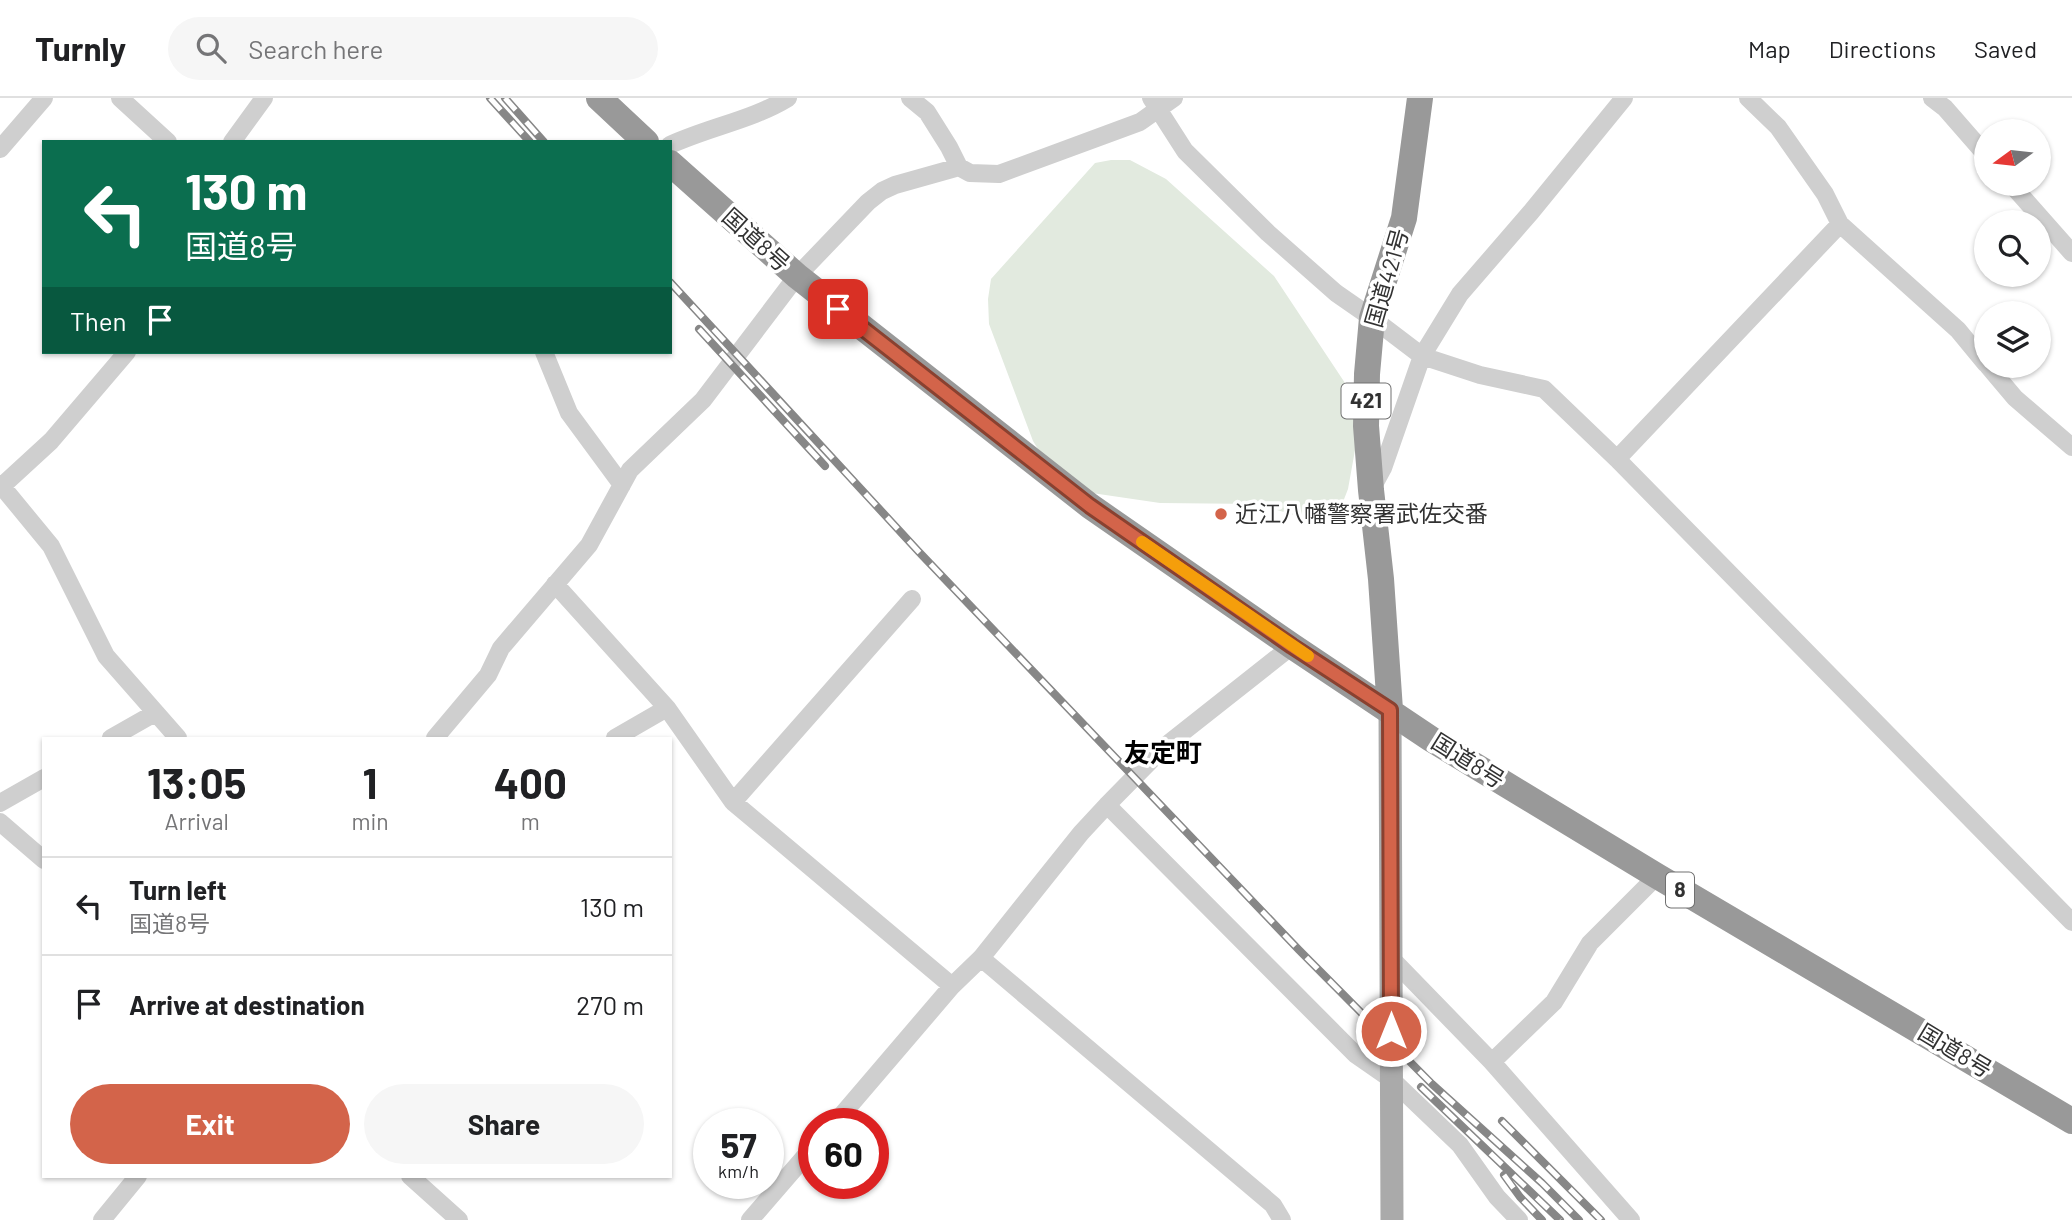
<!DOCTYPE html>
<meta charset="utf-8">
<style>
:root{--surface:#fff;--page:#f6f6f6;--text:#202124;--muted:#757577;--line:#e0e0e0;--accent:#d3644a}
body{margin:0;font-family:Barlow,"Noto Sans JP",sans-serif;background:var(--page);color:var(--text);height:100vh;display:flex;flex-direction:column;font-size:26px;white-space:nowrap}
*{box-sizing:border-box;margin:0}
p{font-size:23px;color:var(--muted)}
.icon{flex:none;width:38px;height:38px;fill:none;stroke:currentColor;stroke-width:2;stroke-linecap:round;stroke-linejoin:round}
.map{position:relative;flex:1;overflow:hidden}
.panel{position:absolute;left:42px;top:639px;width:630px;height:441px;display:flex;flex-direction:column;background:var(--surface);border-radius:0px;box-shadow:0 2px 5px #0004}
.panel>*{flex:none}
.hud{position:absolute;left:42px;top:42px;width:630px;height:214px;border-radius:0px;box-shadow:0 2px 5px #0004;background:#0b6e4f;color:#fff;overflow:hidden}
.needle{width:46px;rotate:255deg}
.buttons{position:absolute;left:1974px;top:21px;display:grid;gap:14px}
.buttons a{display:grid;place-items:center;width:77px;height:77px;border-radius:50%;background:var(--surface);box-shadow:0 2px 5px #0004;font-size:35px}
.speed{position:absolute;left:693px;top:1010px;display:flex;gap:14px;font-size:35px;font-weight:700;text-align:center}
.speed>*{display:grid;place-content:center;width:91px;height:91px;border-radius:50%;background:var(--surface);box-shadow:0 2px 5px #0004;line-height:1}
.speed small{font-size:18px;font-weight:400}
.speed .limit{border:10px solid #d22;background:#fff;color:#111}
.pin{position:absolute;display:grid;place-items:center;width:60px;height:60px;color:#fff;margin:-30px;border-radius:14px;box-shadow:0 4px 10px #0006}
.me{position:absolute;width:77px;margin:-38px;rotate:0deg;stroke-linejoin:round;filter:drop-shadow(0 0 5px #0008)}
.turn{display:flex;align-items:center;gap:24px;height:147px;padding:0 28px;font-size:32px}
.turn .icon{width:91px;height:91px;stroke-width:2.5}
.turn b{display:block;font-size:49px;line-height:60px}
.then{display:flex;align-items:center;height:66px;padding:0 28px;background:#0003;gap:14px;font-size:26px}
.eta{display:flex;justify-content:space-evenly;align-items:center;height:119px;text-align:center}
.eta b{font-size:42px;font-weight:700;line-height:49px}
.primary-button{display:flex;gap:14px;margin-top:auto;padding:14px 28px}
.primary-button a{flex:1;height:80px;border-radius:42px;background:var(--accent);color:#fff;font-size:28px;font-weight:700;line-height:80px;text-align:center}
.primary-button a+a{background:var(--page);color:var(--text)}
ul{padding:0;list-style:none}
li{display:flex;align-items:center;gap:21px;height:98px;padding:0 28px;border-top:2px solid var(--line)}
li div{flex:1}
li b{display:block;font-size:26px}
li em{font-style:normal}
header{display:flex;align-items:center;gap:42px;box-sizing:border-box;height:98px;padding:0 35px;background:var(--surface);border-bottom:2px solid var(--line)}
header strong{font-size:33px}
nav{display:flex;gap:38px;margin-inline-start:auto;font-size:24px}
.search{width:490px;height:63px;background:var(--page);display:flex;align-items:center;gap:18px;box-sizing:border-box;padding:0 24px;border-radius:38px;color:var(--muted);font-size:26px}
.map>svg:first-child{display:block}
.green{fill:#e2eadf}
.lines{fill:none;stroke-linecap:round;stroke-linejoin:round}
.minor{stroke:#cfcfcf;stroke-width:18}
.major{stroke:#aaa;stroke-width:23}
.highway{stroke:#999;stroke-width:26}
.rail-casing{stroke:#878787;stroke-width:8}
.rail{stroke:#fff;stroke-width:5;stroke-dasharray:16;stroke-linecap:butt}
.route-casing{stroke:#894130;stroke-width:18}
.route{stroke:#d3644a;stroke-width:12}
.slow{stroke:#f59e0b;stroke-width:12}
.poi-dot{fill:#d3644a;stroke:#fff;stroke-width:2.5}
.labels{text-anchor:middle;stroke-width:7;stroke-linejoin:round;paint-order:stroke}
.shield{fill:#fff;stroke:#707070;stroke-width:2}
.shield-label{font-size:21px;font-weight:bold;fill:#323232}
.street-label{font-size:23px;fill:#323232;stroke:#fff}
.poi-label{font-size:23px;fill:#323232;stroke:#fff;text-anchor:start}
.quarter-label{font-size:26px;font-weight:bold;fill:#000;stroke:#fff}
</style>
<header>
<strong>Turnly</strong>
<div class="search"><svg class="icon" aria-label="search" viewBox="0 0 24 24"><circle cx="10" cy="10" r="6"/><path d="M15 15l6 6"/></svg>Search here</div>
<nav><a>Map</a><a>Directions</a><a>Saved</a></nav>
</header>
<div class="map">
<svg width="2072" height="1122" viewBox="0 0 2072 1122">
<rect width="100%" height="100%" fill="#fff"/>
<!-- green -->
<path class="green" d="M1111,62h19l36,19 108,97 73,110 8,23 2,30 -9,50 -7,18 -14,18 -70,-21 -97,-1 -75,-11 -34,-22 -18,-29 -44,-117 -1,-25 3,-20 104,-116z"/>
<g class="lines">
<!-- minor -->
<path class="minor" d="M120,0l48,44
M910,0l17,14 22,35 10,20 11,6 29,1 141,-52 34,-24
M1151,0l34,53 83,82 68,60 36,25 50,38 58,19 64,14 73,70 455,463
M1748,0l30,29 47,67 15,30
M1932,0l13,10 41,47
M232,44l32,-44
M670,47c39,-18 82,-25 118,-47
M0,51l44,-51
M2011,86l61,69
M544,254l25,61 53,72
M1988,268l27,32 57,49
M1617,361l223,-235 118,106 28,34
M0,386l51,62 55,110 72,82
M2,388l49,-45 76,-89
M1371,392l12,-22 39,-112 38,-62 71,-82 93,-114
M555,486l112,124
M111,640l44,-25
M435,640l53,-63 13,-27 88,-103 41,-75 73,-70 94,-124 71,-74 14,-11 13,-6 64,-18
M615,640l52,-30 66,94 179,-203
M733,704l219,184
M0,705l44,-25
M1107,707l248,249 36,25 69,66 37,52 22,23
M0,724l44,38
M981,860l292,247 9,15
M1391,860l101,104 62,-60 36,-59 67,-67
M1492,964l139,158
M834,1026l118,-138 29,-28 100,-125 26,-28 57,-58 128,-101
M410,1078l49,44
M102,1122l36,-44
M750,1122l64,-74"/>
<!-- major -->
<path class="major" d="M1390,612l2,510"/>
<!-- highway -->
<path class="highway" d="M599,0l47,44
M670,65l127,113 293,230 202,140 139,93 226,137 415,245
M1390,612l-9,-131 -10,-89 -5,-64 1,-52 5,-56 32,-100 16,-120"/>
<defs>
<path id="rail" d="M490,0l40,44
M505,0l39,44
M670,184l249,270 380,398 133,134 110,99 37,37
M699,231l126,137
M1421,989l139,133
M1502,1023l99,99
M1504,1077l16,22 22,23"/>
</defs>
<!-- rail casing -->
<use href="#rail" class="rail-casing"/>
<!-- rail -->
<use href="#rail" class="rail"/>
</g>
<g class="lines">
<defs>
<path id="route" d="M838,211l252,197 202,140 98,64 1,321"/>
</defs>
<!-- route casing -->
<use href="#route" class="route-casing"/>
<!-- route -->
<use href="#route" class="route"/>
<!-- slow -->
<path class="slow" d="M1142,444l166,114"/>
</g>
<!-- markers -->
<circle class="poi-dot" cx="1221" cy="416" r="7"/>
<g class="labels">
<!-- shield labels -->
<g class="shield">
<rect x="1341.5" y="285.5" width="49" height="35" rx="5"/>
<rect x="1666" y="774.5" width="28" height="35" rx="5"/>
</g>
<g class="shield-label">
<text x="1366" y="310">421</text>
<text x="1680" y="799">8</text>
</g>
<!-- street labels -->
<g class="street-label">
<text transform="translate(756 142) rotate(42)" y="8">国道8号</text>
<text transform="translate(1387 180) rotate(-74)" y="8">国道421号</text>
<text transform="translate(1468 663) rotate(32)" y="8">国道8号</text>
<text transform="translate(1955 953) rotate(31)" y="8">国道8号</text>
</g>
<!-- poi labels -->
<g class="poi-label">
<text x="1235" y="424">近江八幡警察署武佐交番</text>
</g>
<!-- quarter labels -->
<g class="quarter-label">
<text x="1163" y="664">友定町</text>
</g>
</g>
</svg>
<div class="buttons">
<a><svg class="needle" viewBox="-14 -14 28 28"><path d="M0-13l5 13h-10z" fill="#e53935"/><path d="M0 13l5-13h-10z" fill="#757577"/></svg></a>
<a><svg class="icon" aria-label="search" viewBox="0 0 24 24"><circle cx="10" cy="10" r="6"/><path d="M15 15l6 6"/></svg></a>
<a><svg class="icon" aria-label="layers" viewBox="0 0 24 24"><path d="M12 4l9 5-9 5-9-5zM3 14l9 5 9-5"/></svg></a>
</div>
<div class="speed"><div>57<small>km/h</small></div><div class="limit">60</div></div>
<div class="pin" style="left:838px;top:211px;background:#d93025"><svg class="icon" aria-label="arrive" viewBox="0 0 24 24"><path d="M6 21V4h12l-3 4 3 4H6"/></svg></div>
<svg class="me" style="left:1391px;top:933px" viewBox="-20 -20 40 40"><circle r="17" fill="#d3644a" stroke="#fff" stroke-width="3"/><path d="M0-11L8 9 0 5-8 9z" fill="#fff"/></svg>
<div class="hud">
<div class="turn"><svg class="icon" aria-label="left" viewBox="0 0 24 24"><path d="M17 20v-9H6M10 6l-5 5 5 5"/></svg><div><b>130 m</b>国道8号</div></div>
<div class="then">Then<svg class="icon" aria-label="arrive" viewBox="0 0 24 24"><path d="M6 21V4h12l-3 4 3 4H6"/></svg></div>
</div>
<section class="panel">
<div class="eta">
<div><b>13:05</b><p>Arrival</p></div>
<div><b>1</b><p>min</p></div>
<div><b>400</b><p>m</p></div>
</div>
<ul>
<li><svg class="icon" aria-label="left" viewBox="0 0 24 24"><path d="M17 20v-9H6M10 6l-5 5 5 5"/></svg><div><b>Turn left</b><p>国道8号</p></div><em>130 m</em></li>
<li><svg class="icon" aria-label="arrive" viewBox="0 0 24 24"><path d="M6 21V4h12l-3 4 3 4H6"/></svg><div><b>Arrive at destination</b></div><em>270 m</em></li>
</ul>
<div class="primary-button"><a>Exit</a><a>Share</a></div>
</section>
</div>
